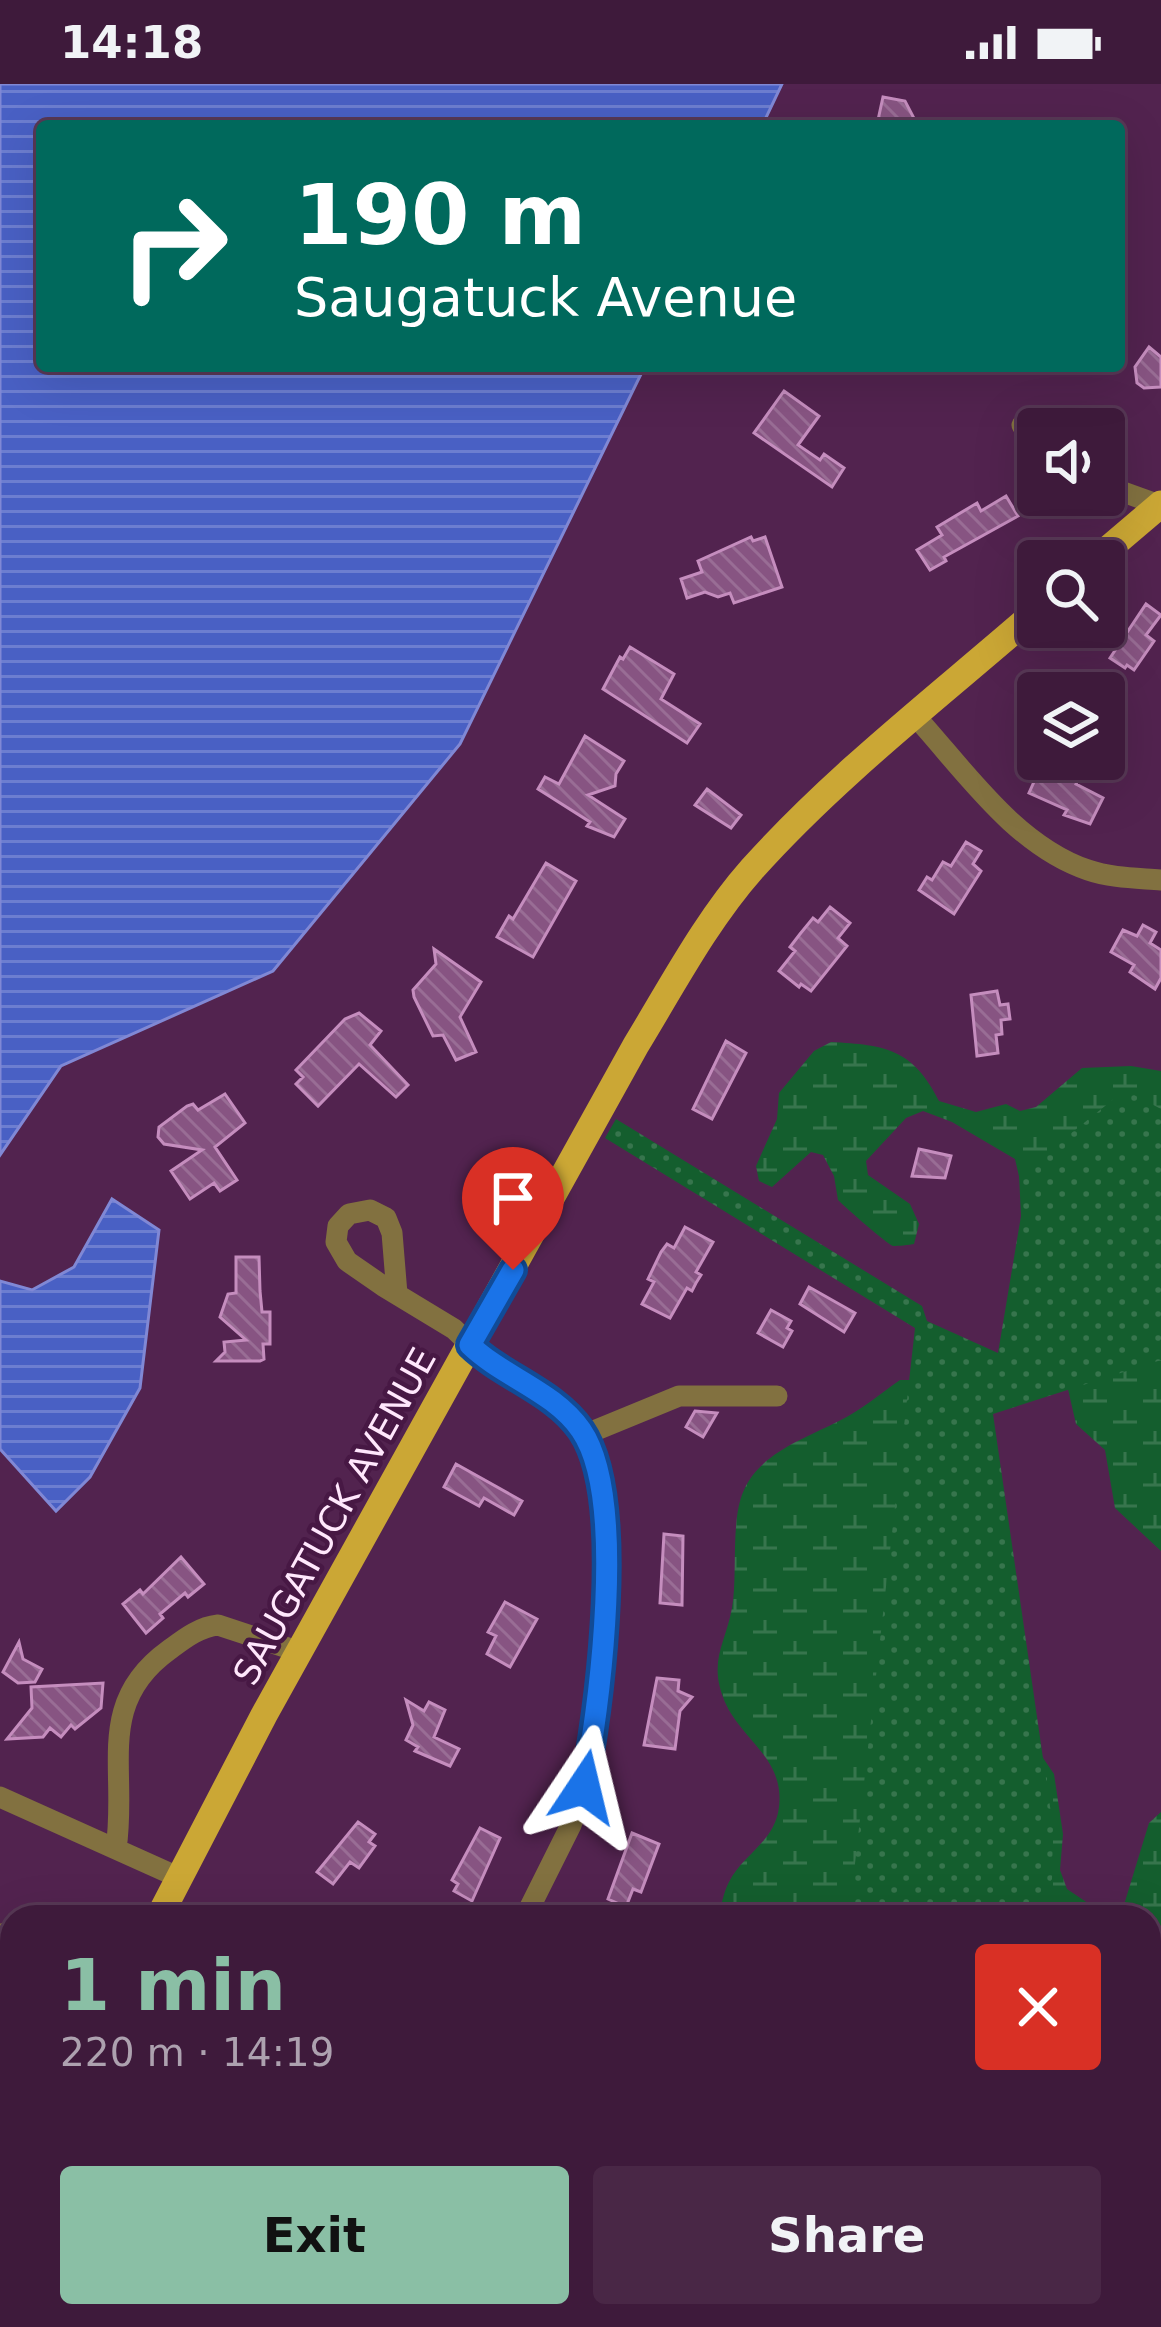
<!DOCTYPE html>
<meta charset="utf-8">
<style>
:root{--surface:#3e1a3b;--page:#492746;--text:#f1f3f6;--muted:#ada1af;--line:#573855;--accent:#8abfa5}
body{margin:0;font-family:"DejaVu Sans",sans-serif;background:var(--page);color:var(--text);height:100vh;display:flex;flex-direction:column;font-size:45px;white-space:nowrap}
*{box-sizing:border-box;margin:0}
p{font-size:39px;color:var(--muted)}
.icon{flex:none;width:66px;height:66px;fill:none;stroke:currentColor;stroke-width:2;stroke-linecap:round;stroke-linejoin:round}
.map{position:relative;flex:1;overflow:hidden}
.sheet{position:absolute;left:0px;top:1821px;width:1161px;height:423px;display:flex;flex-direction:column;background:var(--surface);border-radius:36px 36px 0 0;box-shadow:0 12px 48px #0002,0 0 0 3px var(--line)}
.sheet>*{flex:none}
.guide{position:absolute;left:36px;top:36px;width:1089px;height:252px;border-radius:12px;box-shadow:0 12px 48px #0002,0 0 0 3px var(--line);background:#00695c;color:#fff;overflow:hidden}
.controls{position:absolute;left:1017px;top:324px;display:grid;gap:24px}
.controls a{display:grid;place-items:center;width:108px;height:108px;border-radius:12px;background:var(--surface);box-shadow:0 12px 48px #0002,0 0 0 3px var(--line);font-size:60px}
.pin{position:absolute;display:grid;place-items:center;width:102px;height:102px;color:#fff;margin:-123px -51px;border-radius:50% 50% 50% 0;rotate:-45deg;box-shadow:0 0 12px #0007}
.pin .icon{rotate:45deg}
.me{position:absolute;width:132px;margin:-66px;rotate:10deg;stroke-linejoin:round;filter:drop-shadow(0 0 9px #0008)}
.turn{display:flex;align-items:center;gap:42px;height:252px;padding:0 60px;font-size:54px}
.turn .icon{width:156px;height:156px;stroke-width:2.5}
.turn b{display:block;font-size:84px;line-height:102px}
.round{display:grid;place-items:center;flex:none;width:126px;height:126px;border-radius:12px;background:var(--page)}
.summary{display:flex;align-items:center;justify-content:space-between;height:204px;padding:0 60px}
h1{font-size:72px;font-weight:700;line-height:90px;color:var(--accent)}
.cta{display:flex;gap:24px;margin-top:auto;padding:24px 60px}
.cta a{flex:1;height:138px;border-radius:12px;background:var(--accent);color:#111;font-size:48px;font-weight:700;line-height:138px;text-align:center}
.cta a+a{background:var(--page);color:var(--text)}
.status{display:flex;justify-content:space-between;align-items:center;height:84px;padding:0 60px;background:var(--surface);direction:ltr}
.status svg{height:33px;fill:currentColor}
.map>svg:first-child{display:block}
.wetland{fill:url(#wetland-marsh)}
.park{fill:url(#park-dots)}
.water{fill:url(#water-rules);stroke:#8088d5;stroke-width:3}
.building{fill:url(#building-back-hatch);stroke:#c58dbe;stroke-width:3}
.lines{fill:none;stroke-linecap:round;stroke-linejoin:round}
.minor{stroke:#827140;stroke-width:21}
.major{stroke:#cba735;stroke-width:27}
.route-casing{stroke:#114b97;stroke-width:30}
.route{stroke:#1a73e8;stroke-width:21}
.labels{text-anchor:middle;stroke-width:9;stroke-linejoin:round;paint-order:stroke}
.street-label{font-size:36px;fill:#ffe7fc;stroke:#471844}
</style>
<div class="status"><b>14:18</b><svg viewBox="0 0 49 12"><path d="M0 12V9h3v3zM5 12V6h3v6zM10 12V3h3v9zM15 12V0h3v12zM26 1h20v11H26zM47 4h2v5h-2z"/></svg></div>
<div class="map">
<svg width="1161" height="2243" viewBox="0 0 1161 2243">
<defs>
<pattern id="wetland-marsh" width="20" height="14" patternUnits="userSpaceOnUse" patternTransform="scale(3)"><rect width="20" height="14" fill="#145e2e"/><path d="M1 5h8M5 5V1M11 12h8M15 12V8" fill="none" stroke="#37754d"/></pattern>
<pattern id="park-dots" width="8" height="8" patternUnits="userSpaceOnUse" patternTransform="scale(3)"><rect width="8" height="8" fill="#145e2e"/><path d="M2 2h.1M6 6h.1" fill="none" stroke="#37754d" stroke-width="1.8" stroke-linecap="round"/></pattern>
<pattern id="water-rules" width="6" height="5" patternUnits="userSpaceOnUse" patternTransform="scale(3)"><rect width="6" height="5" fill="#4960c4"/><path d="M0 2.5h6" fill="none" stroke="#6d7ed0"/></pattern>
<pattern id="building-back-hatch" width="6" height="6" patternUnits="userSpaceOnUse" patternTransform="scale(3)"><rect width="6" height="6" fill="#875482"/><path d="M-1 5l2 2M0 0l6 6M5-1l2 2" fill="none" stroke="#996d95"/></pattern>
</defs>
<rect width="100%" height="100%" fill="#52234f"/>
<!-- wetland -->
<path class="wetland" d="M831,958c55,3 82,7 108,59l37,11 30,-8 14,7 16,-4 46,-39 49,-2 30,5v480l-46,-43 -10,-58 -29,-26 -61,-265 -63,-37 -29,-11 -17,7 -40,43 2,14 42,29 9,20 -5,20c-4,1 -17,2 -21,2 -6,-2 -47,-38 -55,-46l-4,-24 -11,-21 -12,-3 -39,35 -13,-6 -3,-15 21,-47 2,-26 35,-42z
M900,1296h16l100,338 38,56 9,60 -3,36 7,19 40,27 16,-8 26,-85 12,-11v478l-12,-1v-372h-432c5,-11 6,-24 12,-35 14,-28 46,-40 50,-75 6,-51 -41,-68 -56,-110 -14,-37 3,-55 9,-89 6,-33 -2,-88 12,-118 16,-37 62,-52 95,-69 22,-11 41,-27 61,-41z"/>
<!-- park -->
<path class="park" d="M1125,1006l36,19v251l-168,54 60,413 -1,52 -24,38h-179l66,-589 -310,-190 11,-19 306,187 5,15 71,32 23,-137 -2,-41z"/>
<!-- water -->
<path class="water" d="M0,0h782l-20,42h-720v240h603l-185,378 -187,227 -212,95 -61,89z
M112,1115l47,31 -19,158 -50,89 -34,34 -56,-62v-168l32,9 42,-23z"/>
<!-- building -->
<path class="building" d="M883,13l22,4 13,25h-37l-3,-6z
M1149,263l12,10v30l-17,1 -7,-5 -2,-16z
M784,307l35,25 -21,29 22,15 4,-6 20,14 -12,19 -78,-54z
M1006,412l12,20 -74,41 2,4 -16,9 -13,-20 25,-15 -5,-8 40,-24 4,8z
M751,453l2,4 12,-4 17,50 -48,16 -4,-10 -12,4 -13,-5 -18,6 -6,-19 21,-7 -4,-11z
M1146,520l15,11 -15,20 8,6 -20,29 -7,-5 -2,3 -15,-10z
M630,563l44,27 -13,25 39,25 -13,19 -84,-54 17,-32 3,2z
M585,652l39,25 -8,13 -1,12 -27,9 37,24 -11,18 -27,-11 3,-4 -52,-33 7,-12 14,7z
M1063,676l20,9 -7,15 27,14 -13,26 -26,-9 3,-5 -38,-17 9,-20 14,6z
M707,705l34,26 -10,13 -36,-23z
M966,758l15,9 -8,13 8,7 -27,43 -35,-24 8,-13 5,3 11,-18 8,4z
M546,779l30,18 -43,76 -36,-20 12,-21 4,3z
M830,823l20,16 -12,15 9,8 -36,45 -10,-7 -2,3 -20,-16 16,-20 -5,-4 10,-13 13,-16 5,4z
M1143,841l13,7 -6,11 11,7v28l-6,11 -25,-17 4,-7 -23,-13 12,-22 14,6z
M434,865l47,33 -21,35 16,35 -20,8 -13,-25 -10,1 -19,-39 -1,-7 23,-26z
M997,907l3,14 8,-1 2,15 -9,1 1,14 -6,1 2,18 -21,3 -6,-61z
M359,929l22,18 -11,14 38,40 -12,12 -37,-33 -41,42 -22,-22 7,-7 -7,-7 49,-51z
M726,957l20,12 -34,66 -19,-10z
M225,1010l20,29 -30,24 22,33 -17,11 -6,-8 -24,16 -19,-28 31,-21 -38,-6 -6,-7 1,-10 28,-21 6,-2 5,6z
M919,1065l32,7 -6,22 -33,-2z
M685,1143l28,15 -17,30 5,3 -5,8 -4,8 -5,-3 -17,30 -28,-14 12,-22 -6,-3 13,-27 6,-8 7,4z
M236,1173h23l1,34 2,21h8v32h-7l1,15 -4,2h-44l9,-9 -1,-10 22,-2 -26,-23 8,-23 8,-1z
M809,1203l46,26 -11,19 -44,-28z
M771,1226l20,11 -4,7 5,3 -9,16 -25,-14z
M695,1327l22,2 -14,24 -17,-10z
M456,1380l66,37 -8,14 -30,-17 -5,8 -35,-19z
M664,1450l19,2 -1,69 -22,-2z
M181,1473l23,27 -16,13 -3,-4 -25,21 3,4 -17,15 -23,-29 17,-14 3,4z
M505,1518l32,17 -27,48 -23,-13 9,-18 -8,-4z
M19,1558l4,17 19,10 -7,13 -17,1 -15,-11z
M657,1594l22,2 -1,11 14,6 -12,14 -5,38 -31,-4z
M103,1599l-2,25 -26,21 -4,-4 -10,12 -11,-9 -7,9 -36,2 25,-31 -1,-21z
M406,1616l18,11 5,-9 16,8 -11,27 25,12 -9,17 -35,-15 3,-4 -12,-7 7,-15z
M358,1738l17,12 -6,8 6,4 -16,22 -9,-6 -17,22 -16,-12z
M480,1744l20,10 -28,63 -18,-10 4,-7 -6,-4z
M632,1749l27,11 -18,48 -8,-3 -7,18 -18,-8z"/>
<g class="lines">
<!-- minor -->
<path class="minor" d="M1022,341l16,25
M1104,401l55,20
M916,633c49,54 100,129 172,153 23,8 49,8 73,10
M397,1210l-5,-61 -6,-15 -16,-8 -21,4 -11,12 -2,16 11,19 36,25 71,43 25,24 57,37 35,29 13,16 19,56 3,72 -9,139 -13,85 -13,38 -46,92
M584,1351l95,-39h98
M0,1713l178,80
M116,1765c12,-79 -22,-145 53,-199 15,-11 30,-23 49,-25l82,27
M0,1851l12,-5
M567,2232l31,3 30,-3"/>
<!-- major -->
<path class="major" d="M1094,477l67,-57
M159,1833l105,-202 372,-670c36,-59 70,-124 116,-176 85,-95 190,-175 286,-259
M0,2216l12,-26"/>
</g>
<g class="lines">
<defs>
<path id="route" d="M513,1186l-43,75c33,32 84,46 111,85 47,68 18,276 3,357"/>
</defs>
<!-- route casing -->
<use href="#route" class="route-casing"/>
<!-- route -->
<use href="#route" class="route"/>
</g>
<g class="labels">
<!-- street labels -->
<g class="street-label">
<text transform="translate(334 1432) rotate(-61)" y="13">SAUGATUCK AVENUE</text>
</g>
</g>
</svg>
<div class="controls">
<a><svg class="icon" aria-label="sound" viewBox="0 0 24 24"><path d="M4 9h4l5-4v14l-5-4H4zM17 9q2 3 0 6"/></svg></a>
<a><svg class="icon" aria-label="search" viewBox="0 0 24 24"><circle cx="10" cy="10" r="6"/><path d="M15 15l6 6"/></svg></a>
<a><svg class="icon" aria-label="layers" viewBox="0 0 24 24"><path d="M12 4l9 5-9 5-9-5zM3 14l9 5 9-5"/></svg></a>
</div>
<div class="pin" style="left:513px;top:1186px;background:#d93025"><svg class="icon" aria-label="arrive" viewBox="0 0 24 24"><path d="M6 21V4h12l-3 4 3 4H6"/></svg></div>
<svg class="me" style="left:584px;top:1703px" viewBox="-20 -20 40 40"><path d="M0-17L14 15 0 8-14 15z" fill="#1a73e8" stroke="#fff" stroke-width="4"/></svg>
<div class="guide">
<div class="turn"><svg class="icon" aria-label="right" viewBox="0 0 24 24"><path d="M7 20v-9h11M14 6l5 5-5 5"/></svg><div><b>190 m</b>Saugatuck Avenue</div></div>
</div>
<section class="sheet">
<div class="summary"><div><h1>1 min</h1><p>220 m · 14:19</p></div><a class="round" style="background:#d93025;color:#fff"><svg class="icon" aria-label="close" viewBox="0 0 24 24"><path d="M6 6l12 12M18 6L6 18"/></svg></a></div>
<div class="cta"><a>Exit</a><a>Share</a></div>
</section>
</div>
